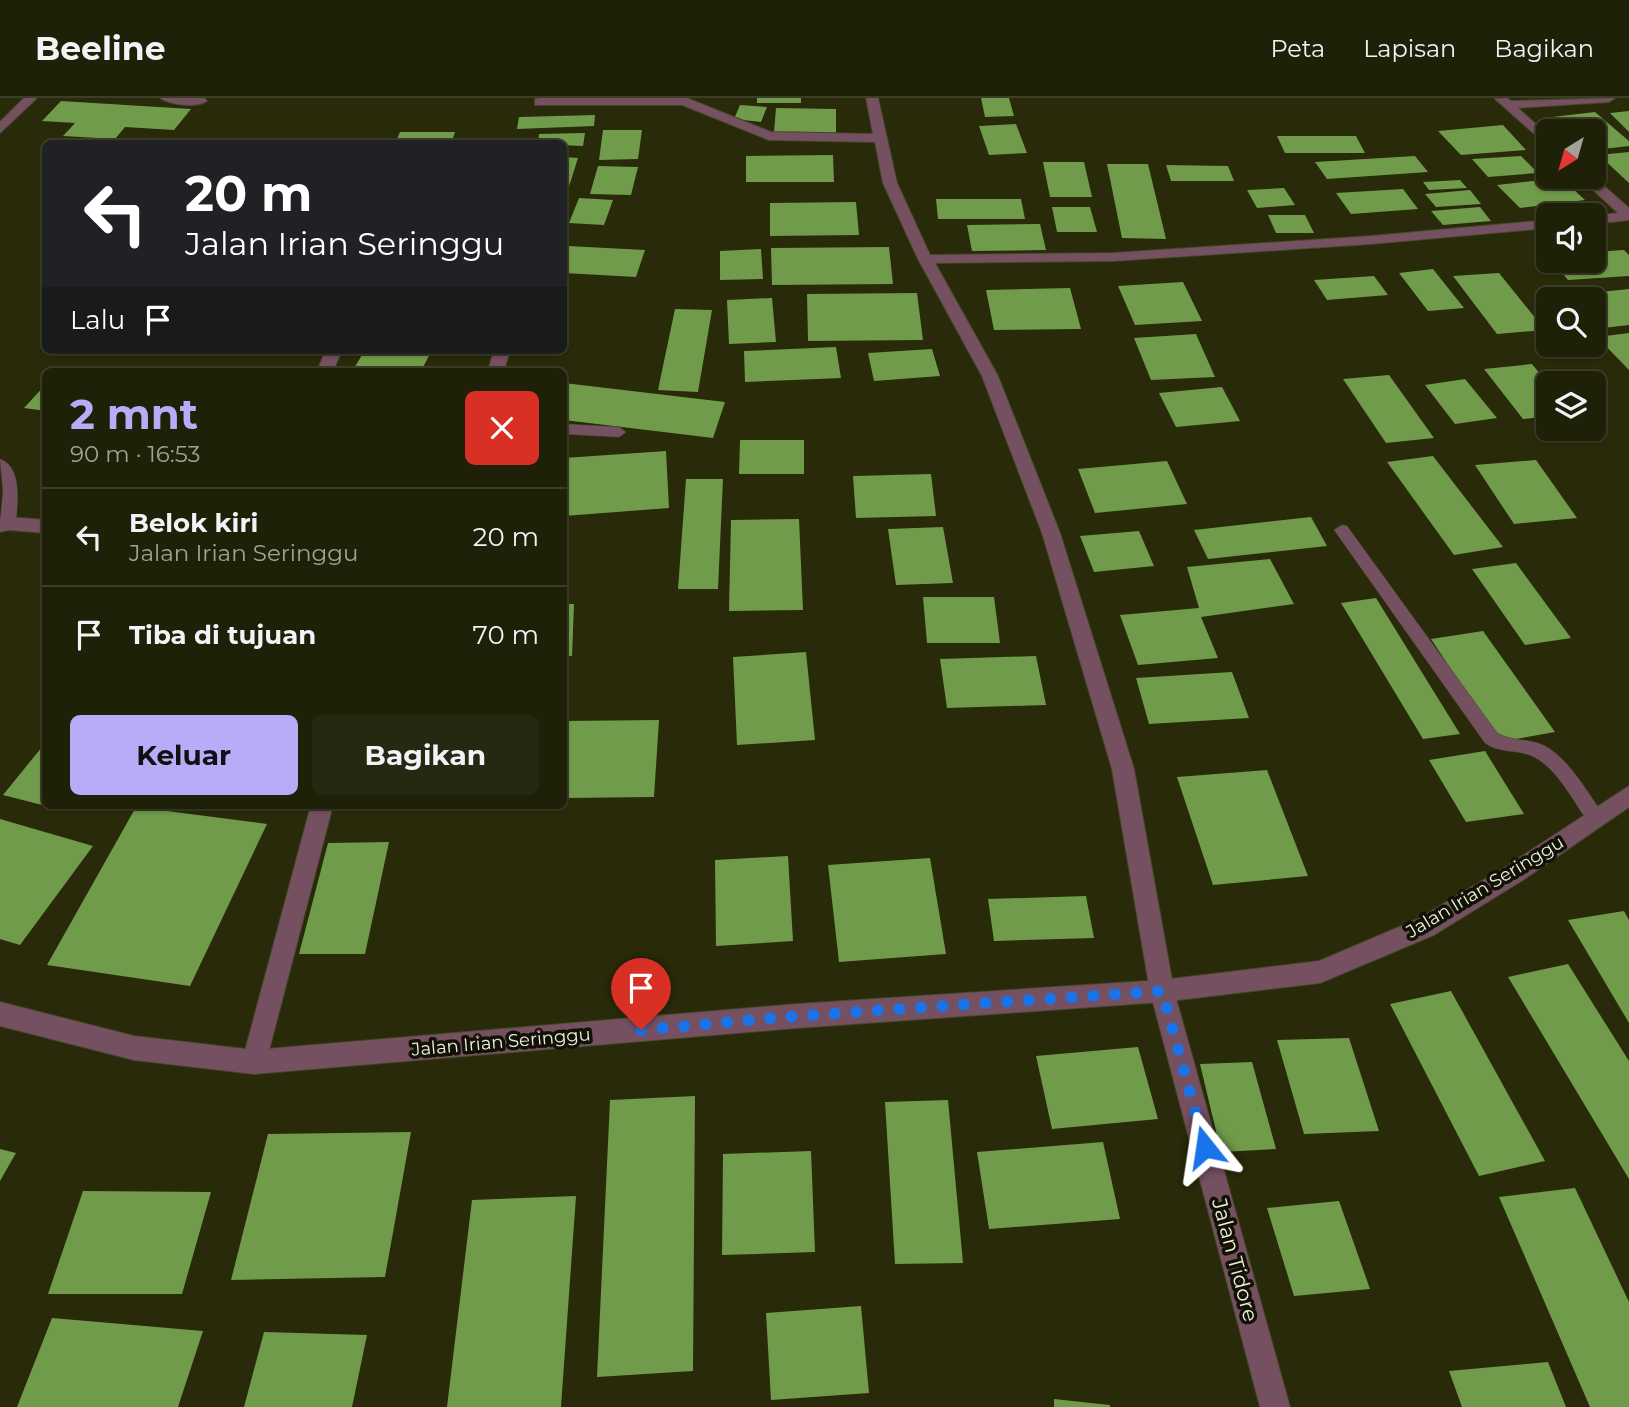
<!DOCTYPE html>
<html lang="id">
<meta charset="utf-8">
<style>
:root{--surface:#1e2007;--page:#262811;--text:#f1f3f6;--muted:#a1a39b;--line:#3c3e28;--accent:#b9abf7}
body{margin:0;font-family:Montserrat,sans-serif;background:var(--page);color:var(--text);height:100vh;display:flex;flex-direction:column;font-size:26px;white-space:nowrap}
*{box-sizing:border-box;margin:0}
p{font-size:23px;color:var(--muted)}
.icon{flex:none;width:38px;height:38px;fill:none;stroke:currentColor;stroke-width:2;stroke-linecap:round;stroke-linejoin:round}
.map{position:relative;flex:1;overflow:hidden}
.sheet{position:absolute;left:42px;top:270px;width:525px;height:441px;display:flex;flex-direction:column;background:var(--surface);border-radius:10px;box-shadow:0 2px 5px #0004,0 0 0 2px var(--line)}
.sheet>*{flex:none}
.banner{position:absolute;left:42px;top:42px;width:525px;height:214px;border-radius:10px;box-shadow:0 2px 5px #0004,0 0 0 2px var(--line);background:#202124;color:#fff;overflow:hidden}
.needle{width:46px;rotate:217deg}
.controls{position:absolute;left:1536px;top:21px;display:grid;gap:14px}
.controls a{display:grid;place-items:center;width:70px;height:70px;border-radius:10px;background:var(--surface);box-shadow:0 2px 5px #0004,0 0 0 2px var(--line);font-size:35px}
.pin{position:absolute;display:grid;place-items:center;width:60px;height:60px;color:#fff;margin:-72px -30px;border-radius:50% 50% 50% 0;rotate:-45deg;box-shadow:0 0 7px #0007}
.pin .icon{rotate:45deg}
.me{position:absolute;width:77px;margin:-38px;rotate:345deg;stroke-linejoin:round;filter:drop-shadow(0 0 5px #0008)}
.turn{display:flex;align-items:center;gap:24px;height:147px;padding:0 28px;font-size:32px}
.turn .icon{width:91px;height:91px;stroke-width:2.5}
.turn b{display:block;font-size:49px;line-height:60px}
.then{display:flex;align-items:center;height:66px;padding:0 28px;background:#0003;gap:14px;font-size:26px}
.round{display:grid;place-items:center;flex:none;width:74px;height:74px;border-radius:10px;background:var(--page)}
.headline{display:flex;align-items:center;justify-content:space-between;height:119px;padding:0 28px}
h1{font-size:42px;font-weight:700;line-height:52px;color:var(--accent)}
.action{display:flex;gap:14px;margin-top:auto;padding:14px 28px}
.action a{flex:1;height:80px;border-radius:10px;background:var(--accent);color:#111;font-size:28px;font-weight:700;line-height:80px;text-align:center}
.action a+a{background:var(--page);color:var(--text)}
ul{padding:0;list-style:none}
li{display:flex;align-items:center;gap:21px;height:98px;padding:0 28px;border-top:2px solid var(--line)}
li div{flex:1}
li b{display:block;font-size:26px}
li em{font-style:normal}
header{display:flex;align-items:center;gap:42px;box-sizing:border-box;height:98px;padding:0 35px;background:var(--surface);border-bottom:2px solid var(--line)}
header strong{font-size:33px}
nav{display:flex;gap:38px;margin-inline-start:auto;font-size:24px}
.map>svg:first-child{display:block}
.building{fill:#709b4a}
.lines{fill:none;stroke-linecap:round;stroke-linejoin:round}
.service-casing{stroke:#444627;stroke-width:1}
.minor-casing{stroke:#444627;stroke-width:2}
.tertiary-casing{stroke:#444627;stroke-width:2}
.service{fill:#755060;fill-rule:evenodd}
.minor{fill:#755060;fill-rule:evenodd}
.tertiary{fill:#755060;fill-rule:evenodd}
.route{stroke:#1a73e8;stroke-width:12;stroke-dasharray:0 21.6}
.labels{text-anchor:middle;stroke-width:7;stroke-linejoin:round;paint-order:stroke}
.street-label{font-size:18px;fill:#edefdc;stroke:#111205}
.near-street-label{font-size:21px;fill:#edefdc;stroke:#111205}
</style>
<header>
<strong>Beeline</strong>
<nav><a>Peta</a><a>Lapisan</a><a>Bagikan</a></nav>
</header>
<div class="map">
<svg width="1629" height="1309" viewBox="0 0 1629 1309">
<rect width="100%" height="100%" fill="#282a09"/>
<!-- building -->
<path class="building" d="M757,0h44v5h-44z
M981,0h28l5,18 -29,1z
M61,3l130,8 -17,21 -49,-3 -10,12 -52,-3 12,-13 -33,-2z
M740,7l27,2 -6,15 -27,-3z
M776,10l60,1v24l-62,-1z
M1629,13v21l-19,-19z
M1595,14l34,29v5l-35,4v-19h-35l-15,-13z
M595,17l-1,11 -77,3 2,-12z
M1016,26l11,29 -38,2 -10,-29z
M1503,27l23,25 -65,5 -23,-24z
M603,32h39l-4,29 -39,1z
M400,34h55l-4,12h-56z
M585,35l-2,13 -45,-2 1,-10z
M1277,38h79l9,17h-80z
M1629,54v31l-30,-28z
M833,57l1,27h-88v-26z
M1415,58l13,16 -101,7 -12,-17z
M1521,58l17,17 -50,4 -16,-18z
M564,59l14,1 -12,38h-2z
M1043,64h41l8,35h-42z
M1107,66h41l18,75 -44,-1z
M1166,67l62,1 6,15h-63z
M598,68l40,1 -7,28 -41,-1z
M1561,80l24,22 -65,8 -23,-23z
M1460,82l7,8 -38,2 -6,-8z
M1284,90l11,17 -38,3 -10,-18z
M1403,91l15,20 -67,5 -15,-21z
M1470,92l11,14 -45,3 -11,-13z
M579,100l34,2 -9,25 -35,-2z
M936,101h85l4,20h-87z
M856,104l3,33 -89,1v-33z
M1052,109h38l7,25h-40z
M1480,109l11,14 -48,4 -12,-14z
M1268,117h37l9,18h-38z
M1040,126l6,26 -74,1 -5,-26z
M568,148l77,4 -9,27 -72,-4z
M889,149l4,37 -121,1 -1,-37z
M761,151l2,30 -43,1v-29z
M1624,152l5,5v21l-61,4 -16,-19h42v-9z
M1433,171l31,39 -36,3 -29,-38z
M1499,175l46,57 -48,4 -44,-58z
M1374,178l14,19 -61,5 -13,-20z
M1183,184l19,39 -67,4 -17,-39z
M1070,190l11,41 -87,1 -8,-40z
M1629,191v36l-26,3 -9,-9v-20h-17l-5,-4z
M917,195l6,47 -115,1 -1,-47z
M772,200l4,44 -47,2 -2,-44z
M675,211l37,1 -14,82 -40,-2z
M1629,235v37l-32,-33z
M1196,236l19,43 -64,3 -17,-42z
M836,249l5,31 -96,4 -1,-31z
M932,251l8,27 -66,5 -6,-28z
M365,252h67l-11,21 -68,-1z
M1532,266l17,21v31l-26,3 -39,-50z
M1389,277l45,63 -48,5 -43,-64z
M1465,281l32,39 -42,6 -30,-39z
M564,285l161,19 -12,36 -149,-18z
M46,286v27l-22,-3z
M1222,289l18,34 -64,6 -17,-34z
M740,342h64v34h-65z
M666,353l3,57 -105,8v-58z
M1433,358l70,91 -49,8 -67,-93z
M1536,362l41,58 -63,6 -39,-59z
M1167,363l20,43 -92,9 -17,-44z
M931,376l5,42 -80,2 -3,-42z
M686,381h37l-5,110h-40z
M1311,419l16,29 -119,13 -14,-29z
M799,421l4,91 -74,1 2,-91z
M943,429l10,56 -57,2 -8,-56z
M1139,433l15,35 -60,6 -14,-36z
M1270,461l24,45 -93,13 17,41 -80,7 -18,-50 79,-7 -12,-41z
M1516,465l55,75 -46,7 -53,-76z
M923,499h71l6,46h-73z
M1376,500l84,136 -37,5 -82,-136z
M564,506h10l-2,52h-8z
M1483,533l72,101 -56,10 -68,-103z
M806,554l9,88 -78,5 -4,-88z
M1036,558l10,49 -99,3 -7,-49z
M1232,574l17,46 -100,6 -13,-46z
M659,622l-5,77 -90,1v-77z
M46,644v64l-43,-11z
M1485,653l39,63 -58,8 -37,-62z
M1267,672l41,106 -95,9 -36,-108z
M136,709l131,17 -77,162 -143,-21z
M0,721l93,27 -73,99 -20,-6z
M389,744l-24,112h-66l29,-111z
M788,758l5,85 -77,5 -1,-86z
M930,760l16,96 -107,8 -11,-97z
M1086,798l8,42 -100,3 -6,-42z
M1624,813l5,9v103l-61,-103z
M1568,866l61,97v118l-121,-202z
M1451,893l94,170 -66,15 -89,-172z
M1349,940l30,93 -75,3 -27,-94z
M1138,949l20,72 -106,10 -16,-73z
M1252,964l24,87 -55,3 -21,-88z
M695,998l-2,275 -96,6 13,-277z
M948,1002l15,163 -68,1 -10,-162z
M411,1034l-26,145 -154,3 37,-146z
M1103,1044l17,77 -131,10 -12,-77z
M0,1051l16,4 -16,28z
M811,1053l4,101 -93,3 1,-101z
M1575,1090l54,114v105h-39l-91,-210z
M83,1093l128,1 -29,102h-134z
M576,1098l-15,211h-114l25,-207z
M1339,1103l31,88 -76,7 -27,-88z
M861,1208l8,87 -98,7 -5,-87z
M52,1220l151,13 -25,76h-161z
M264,1234l103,3 -15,72h-108z
M1548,1264l18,45h-104l-13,-36z
M1054,1301l56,6v2h-56z"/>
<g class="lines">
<defs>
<path id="service" d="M564,326l55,3 7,5 -7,5 -55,-3z
M0,361c23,8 17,45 16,64l-8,5 -8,-5 3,-31z
M1342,427l5,1 150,207c14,9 33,5 48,13 25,14 40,44 57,66l3,6 -3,6 -6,2 -6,-2c-17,-22 -32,-56 -58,-68 -15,-7 -32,-2 -47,-13l-148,-209 -3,-4z"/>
<path id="minor" d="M24,0h13l-37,35v-11z
M160,0h44l3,3c-9,7 -38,4 -47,-3z
M540,0h147l84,34 102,2 -7,-36h12l19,85 33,72 183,-2 258,-17 178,-16v8l-178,16 -258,17 -178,2 63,113 62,157 74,236 40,222 116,416h-30l-110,-416 -38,-222 -70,-236 -60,-157 -64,-117 -35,-76 -8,-41 -106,-2 -87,-35h-147v-6z
M1507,0l4,3 104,-3 -6,4 -91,6 31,28v11l-54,-48z
M1579,79h15l35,31v12l-35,4v-8l24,-3z
M326,252h16l-9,21h-16z
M494,252h16l-6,21h-16z
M8,419l38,3v13l-37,-3 -9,2v-13z
M311,707h22l-67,257 -3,9 -9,3 -9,-3 -3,-9z"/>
<path id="tertiary" d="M1629,688v21l-106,73 -89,55 -114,48 -158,19 -365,26 -543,46 -120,-14 -134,-34v-24l134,34 120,14 543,-46 365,-24 157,-19 99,-42 89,-53z"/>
</defs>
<!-- service casing -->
<use href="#service" class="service-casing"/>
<!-- minor casing -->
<use href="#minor" class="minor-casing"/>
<!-- tertiary casing -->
<use href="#tertiary" class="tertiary-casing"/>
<!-- service -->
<use href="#service" class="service"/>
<!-- minor -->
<use href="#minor" class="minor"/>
<!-- tertiary -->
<use href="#tertiary" class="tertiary"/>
</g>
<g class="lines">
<!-- route -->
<path class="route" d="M641,932l156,-14 365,-25 43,156"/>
</g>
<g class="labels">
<!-- street labels -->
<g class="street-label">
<text transform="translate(1485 789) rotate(-31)" y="6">Jalan Irian Seringgu</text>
<text transform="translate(501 944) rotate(-5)" y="6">Jalan Irian Seringgu</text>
</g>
<!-- near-street labels -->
<g class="near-street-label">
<text transform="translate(1235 1162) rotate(75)" y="7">Jalan Tidore</text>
</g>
</g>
</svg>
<div class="controls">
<a><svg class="needle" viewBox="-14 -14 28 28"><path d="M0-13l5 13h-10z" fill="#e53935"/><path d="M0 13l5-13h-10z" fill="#a1a39b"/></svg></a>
<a><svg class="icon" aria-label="sound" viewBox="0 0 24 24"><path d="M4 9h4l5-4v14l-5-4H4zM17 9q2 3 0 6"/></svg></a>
<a><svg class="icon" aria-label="search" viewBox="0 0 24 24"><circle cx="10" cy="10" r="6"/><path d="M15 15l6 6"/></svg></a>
<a><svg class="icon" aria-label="layers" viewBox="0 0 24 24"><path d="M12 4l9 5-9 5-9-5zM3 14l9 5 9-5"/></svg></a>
</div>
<div class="pin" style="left:641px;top:932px;background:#d93025"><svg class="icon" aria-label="arrive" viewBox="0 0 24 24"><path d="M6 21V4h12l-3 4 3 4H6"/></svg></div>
<svg class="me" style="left:1205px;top:1049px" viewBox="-20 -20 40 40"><path d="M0-17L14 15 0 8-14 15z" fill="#1a73e8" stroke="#fff" stroke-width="4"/></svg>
<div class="banner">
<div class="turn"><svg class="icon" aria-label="left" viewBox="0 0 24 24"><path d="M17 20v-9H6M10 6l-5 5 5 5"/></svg><div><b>20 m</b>Jalan Irian Seringgu</div></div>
<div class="then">Lalu<svg class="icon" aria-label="arrive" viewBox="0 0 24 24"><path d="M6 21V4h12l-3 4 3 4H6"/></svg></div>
</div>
<section class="sheet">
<div class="headline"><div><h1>2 mnt</h1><p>90 m · 16:53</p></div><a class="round" style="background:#d93025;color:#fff"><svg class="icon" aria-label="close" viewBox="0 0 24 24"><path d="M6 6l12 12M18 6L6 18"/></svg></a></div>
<ul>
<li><svg class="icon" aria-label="left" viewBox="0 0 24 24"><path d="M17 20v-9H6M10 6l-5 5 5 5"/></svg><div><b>Belok kiri</b><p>Jalan Irian Seringgu</p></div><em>20 m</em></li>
<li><svg class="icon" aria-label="arrive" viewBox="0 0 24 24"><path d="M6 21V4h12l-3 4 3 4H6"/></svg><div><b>Tiba di tujuan</b></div><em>70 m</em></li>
</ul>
<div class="action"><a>Keluar</a><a>Bagikan</a></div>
</section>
</div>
